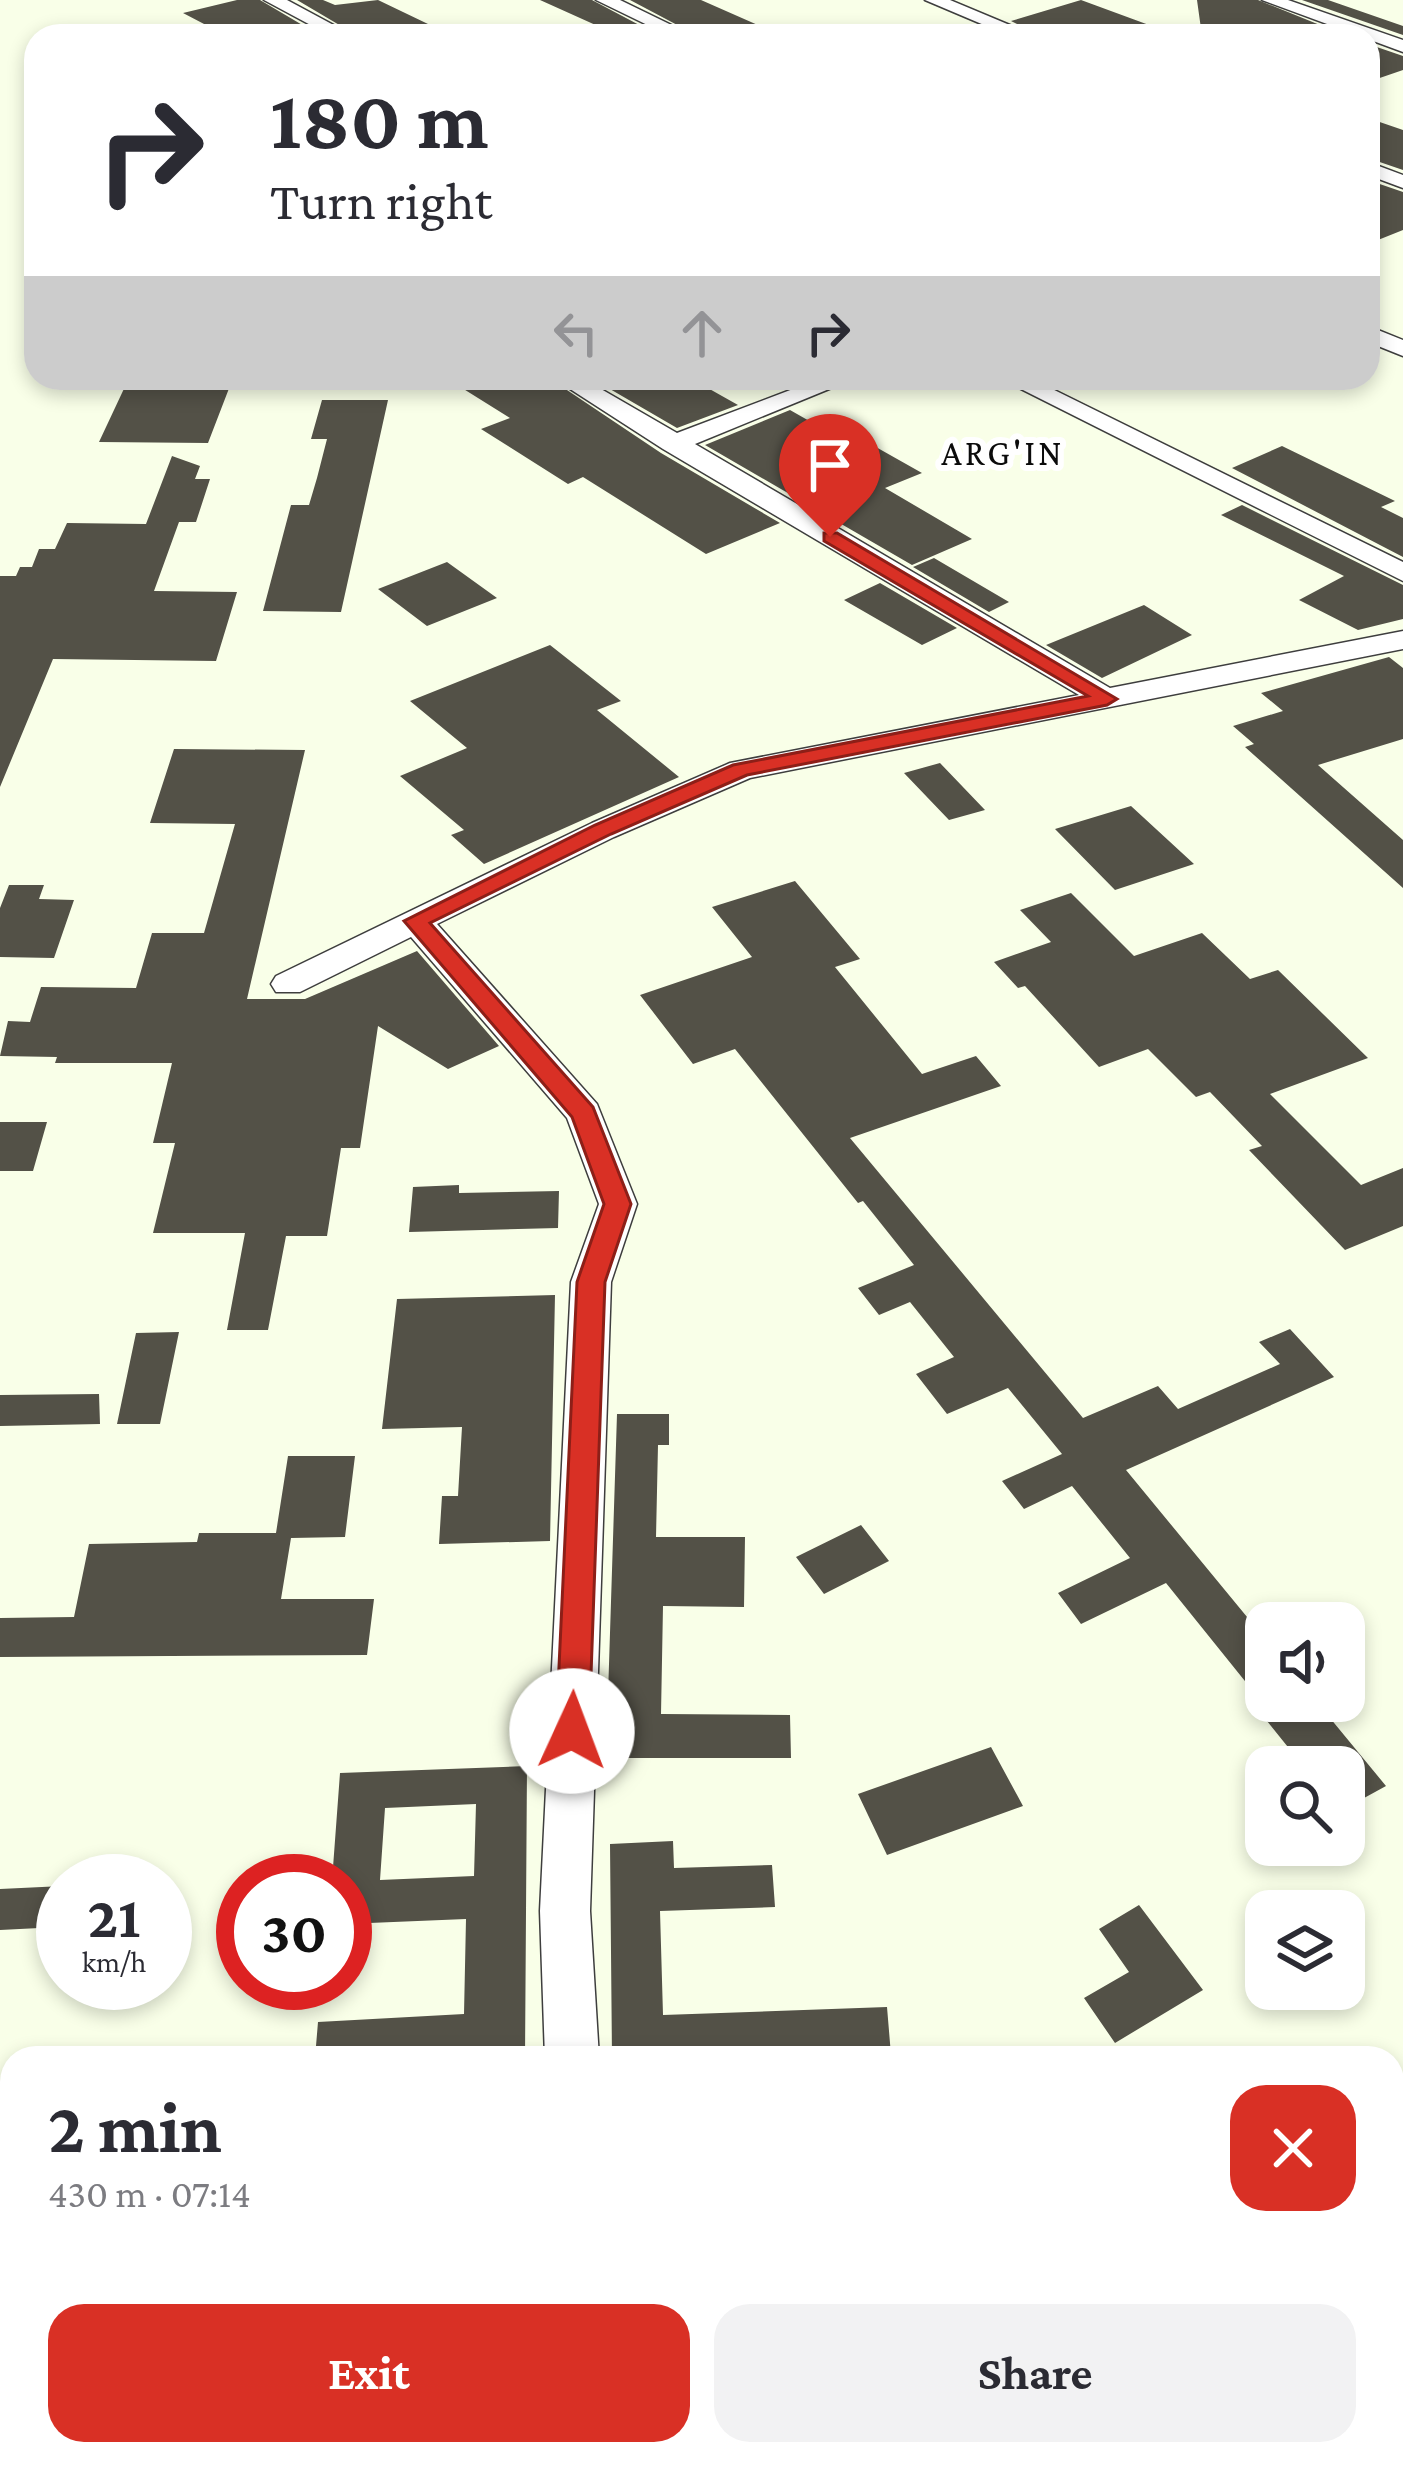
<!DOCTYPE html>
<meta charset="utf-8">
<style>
:root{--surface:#fff;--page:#f2f2f3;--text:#2b2b33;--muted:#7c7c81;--accent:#d93025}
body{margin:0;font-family:"Crimson Pro",serif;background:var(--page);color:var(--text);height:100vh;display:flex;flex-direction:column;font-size:45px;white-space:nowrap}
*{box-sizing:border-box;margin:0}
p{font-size:39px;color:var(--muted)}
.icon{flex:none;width:66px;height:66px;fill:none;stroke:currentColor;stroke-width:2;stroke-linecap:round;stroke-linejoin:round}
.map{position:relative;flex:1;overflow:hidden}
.drawer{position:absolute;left:0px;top:2046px;width:1404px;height:420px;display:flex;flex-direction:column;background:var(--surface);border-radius:36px 36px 0 0;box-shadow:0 6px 18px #0003}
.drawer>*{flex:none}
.top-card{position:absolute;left:24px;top:24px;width:1356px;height:366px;border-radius:36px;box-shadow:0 6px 18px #0003;background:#fff;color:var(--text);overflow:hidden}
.tools{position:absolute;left:1245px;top:1602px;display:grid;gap:24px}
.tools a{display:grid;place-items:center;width:120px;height:120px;border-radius:24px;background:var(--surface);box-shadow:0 6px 18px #0003;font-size:60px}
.speed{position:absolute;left:36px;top:1854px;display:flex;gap:24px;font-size:60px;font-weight:700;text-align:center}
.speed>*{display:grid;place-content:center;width:156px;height:156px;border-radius:50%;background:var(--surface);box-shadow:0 6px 18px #0003;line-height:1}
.speed small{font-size:30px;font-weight:400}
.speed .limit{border:18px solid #d22;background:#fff;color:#111}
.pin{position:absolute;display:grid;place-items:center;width:102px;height:102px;color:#fff;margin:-123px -51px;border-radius:50% 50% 50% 0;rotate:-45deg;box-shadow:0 0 12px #0007}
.pin .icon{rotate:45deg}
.me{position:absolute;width:132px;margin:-66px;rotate:2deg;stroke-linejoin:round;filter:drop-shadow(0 0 9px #0008)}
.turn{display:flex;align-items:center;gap:42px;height:252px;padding:0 48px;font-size:54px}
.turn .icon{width:156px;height:156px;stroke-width:2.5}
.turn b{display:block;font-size:84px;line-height:102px}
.lanes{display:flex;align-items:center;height:114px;padding:0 48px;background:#0003;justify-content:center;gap:60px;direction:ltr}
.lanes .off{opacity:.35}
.round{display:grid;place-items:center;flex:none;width:126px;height:126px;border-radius:36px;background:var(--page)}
.summary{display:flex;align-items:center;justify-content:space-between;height:204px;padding:0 48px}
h1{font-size:72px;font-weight:700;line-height:90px}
.cta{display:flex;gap:24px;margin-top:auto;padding:24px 48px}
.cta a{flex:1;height:138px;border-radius:36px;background:var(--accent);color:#fff;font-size:48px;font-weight:700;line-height:138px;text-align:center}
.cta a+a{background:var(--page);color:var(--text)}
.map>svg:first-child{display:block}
.building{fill:#535147;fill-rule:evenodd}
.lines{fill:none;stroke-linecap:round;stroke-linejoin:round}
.minor-casing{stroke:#3e3e3e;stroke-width:3}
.minor{fill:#fff;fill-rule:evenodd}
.route{fill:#d93025;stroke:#8d1f18;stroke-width:3}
.labels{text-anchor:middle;stroke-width:12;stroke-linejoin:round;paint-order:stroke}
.far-quarter-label{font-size:36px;letter-spacing:3px;fill:#0b0b0b;stroke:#fff}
</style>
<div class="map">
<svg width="1403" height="2466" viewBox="0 0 1403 2466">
<rect width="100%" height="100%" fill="#f9ffe8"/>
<!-- building -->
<path class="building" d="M237,0h23l61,36h-94l-44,-23z
M297,0h26l12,5 43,-5 75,36h-95z
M540,0h52l68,36h-40z
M630,0h71l82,36h-85z
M1081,0l87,32 -1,4h-127l-29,-15z
M1197,0h61l89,36h-145z
M1302,0h26l75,26v9z
M1368,44l35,12v14l-35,12z
M1368,118l35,12v40l-35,-12z
M1368,180l35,12v38l-35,14z
M129,378h104l-25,65 -109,-1z
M446,378h103l112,75 119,70 -74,31 -123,-77 -15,7 -87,-55 29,-11z
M591,378h99l48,27 -61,23z
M322,400h66l-47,212 -78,-1 28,-106h18l8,-27 10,-39h-16z
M790,410l65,37 12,-5 55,31 -37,15 87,51 -60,26 -207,-120z
M1282,446l113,55 -14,6 22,11v39l-171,-89z
M172,456l28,10 -5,13h15l-14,43h-17l-25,69 83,1 -21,69 -163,-2 -53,128v-211h16l4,-9h12l7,-18h16l12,-26 79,1z
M1242,505l161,80v34l-45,11 -59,-30 45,-24 -123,-61z
M934,558l75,44 -20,10 -76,-45z
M447,562l50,36 -70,28 -49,-37z
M880,583l77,45 -35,17 -78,-45z
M1144,605l48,30 -90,43 -56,-33z
M550,645l71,56 -24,9 82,67 -195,87 -33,-29 13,-5 -64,-54 67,-28 -57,-47z
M1389,657l14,11v71l-85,26 85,75v48l-158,-141 9,-3 -21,-18 50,-15 -22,-18z
M174,749l131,1 -58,249h58l112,-48 82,95 -51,23 -70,-43 -18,122h-19l-14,88h-41l-18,94h-41l18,-97h-92l22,-90h-22l19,-80h-117l2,-6 -57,-1 8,-35 22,1 11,-35 95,1 16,-55h52l31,-109 -85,-1z
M940,763l45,47 -36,10 -45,-47z
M1131,806l63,58 -79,26 -60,-61z
M795,881l65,78 -25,8 87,107 54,-18 25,30 -151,52 233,280 75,-32 20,23 102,-45 -21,-22 31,-13 44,48 -208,93 140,170v61h50l70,85 -42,23v-42h-40l-53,-66h10l-95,-118 -85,41 -23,-31 72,-35 -58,-72 -48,23 -22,-28 60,-27 -54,-66 -61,26 -31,-40 38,-17 -44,-55 -31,13 -21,-27 56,-23 -51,-64 -5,2 -123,-154 -42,15 -53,-69 112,-38 -40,-50z
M9,885h35l-5,14 35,1 -20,58 -54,-1v-49z
M1071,893l63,63 68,-23 48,46 28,-9 90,88 -98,36 91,91 42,-17v58l-58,24 -96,-100 13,-4 -52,-54 -14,5 -48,-48 -49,18 -74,-81 -7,2 -24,-26 57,-20 -31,-32z
M0,1122h47l-14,49h-33z
M459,1185v8l100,-2 -1,37 -149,4 4,-45z
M555,1295l-5,246 -111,3 3,-48h16l4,-69 -80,2 15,-130z
M179,1332l-19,92h-43l19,-91z
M99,1394l1,30 -100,2v-31z
M617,1414h52v31h-11l-2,92h89l-1,70 -81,-1 -2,108 129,1 1,43h-185z
M288,1456h67l-10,81 -54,1 -10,61h93l-7,56 -367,2v-39l74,-1 15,-73 108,-2 2,-9h77z
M861,1525l28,36 -65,33 -28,-37z
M991,1747l32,59 -136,49 -29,-61z
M527,1766l-2,292h-210l3,-36 146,-8 2,-95 -121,5v-43h-13l8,-108zM476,1804l-2,72 -94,4 5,-72z
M673,1841l1,27 98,-3 3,42 -115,4 3,104 224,-8 4,48 -279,3 -2,-214z
M63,1886l-4,41 -59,3v-41z
M1139,1905l64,85 -88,53 -31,-45 45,-26 -30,-43z"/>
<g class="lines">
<defs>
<path id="minor" d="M264,0h23l67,36h-23z
M596,0h24l74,36h-24z
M925,0h25l86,36h-26z
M1262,0h26l115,40v12z
M1368,162l35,13v13l-35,-13z
M1368,326l35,14v16l-35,-14z
M553,378h29l95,55 145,-55h34l-161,66 415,244 293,-57v18l-653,129 -136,59 -177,87 160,180 40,100 -26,78 -21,629 9,147h-54l-5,-147 31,-629 28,-78 -32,-86 -156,-181 -111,55h-24l-5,-8 5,-8 316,-153 138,-60 349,-68 -416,-246z
M999,378h31l373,184v19z
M560,2454h60l1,12h-60z"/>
</defs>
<!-- minor casing -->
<use href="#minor" class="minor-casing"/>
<!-- minor -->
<use href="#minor" class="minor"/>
</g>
<!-- route -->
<path class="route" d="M824,533h13l280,166 -10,6 -360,70 -136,59 -181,89 163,184 38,97 -26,78 -16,449 -5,11 -12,4 -11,-4 -5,-11 21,-449 27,-78 -32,-87 -168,-196 191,-96 138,-60 355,-69 -264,-155z"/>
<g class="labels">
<!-- far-quarter labels -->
<g class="far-quarter-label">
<text x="1003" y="465">ARG'IN</text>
</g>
</g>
</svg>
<div class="tools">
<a><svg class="icon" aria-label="sound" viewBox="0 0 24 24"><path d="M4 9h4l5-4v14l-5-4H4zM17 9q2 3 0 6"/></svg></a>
<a><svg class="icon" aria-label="search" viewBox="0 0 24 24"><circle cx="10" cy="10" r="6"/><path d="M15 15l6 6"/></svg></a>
<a><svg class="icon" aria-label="layers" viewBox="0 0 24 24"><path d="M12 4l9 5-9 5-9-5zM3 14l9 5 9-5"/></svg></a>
</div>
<div class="speed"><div>21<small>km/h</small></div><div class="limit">30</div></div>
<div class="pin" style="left:830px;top:537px;background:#d93025"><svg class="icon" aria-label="arrive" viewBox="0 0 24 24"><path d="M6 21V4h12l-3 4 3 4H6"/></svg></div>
<svg class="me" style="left:572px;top:1731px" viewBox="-20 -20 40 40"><circle r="19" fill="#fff"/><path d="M0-13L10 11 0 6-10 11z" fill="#d93025"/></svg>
<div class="top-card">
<div class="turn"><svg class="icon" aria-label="right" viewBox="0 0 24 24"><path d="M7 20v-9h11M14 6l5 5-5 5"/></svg><div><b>180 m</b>Turn right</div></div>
<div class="lanes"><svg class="icon off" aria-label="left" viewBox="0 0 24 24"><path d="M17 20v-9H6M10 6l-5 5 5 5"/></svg><svg class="icon off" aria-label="ahead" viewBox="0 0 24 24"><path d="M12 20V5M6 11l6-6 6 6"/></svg><svg class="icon" aria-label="right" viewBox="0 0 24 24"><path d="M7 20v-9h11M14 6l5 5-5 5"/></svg></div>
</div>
<section class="drawer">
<div class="summary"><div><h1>2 min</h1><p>430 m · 07:14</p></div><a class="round" style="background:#d93025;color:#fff"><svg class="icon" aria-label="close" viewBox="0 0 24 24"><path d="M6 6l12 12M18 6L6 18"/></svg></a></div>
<div class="cta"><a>Exit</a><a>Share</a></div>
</section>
</div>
